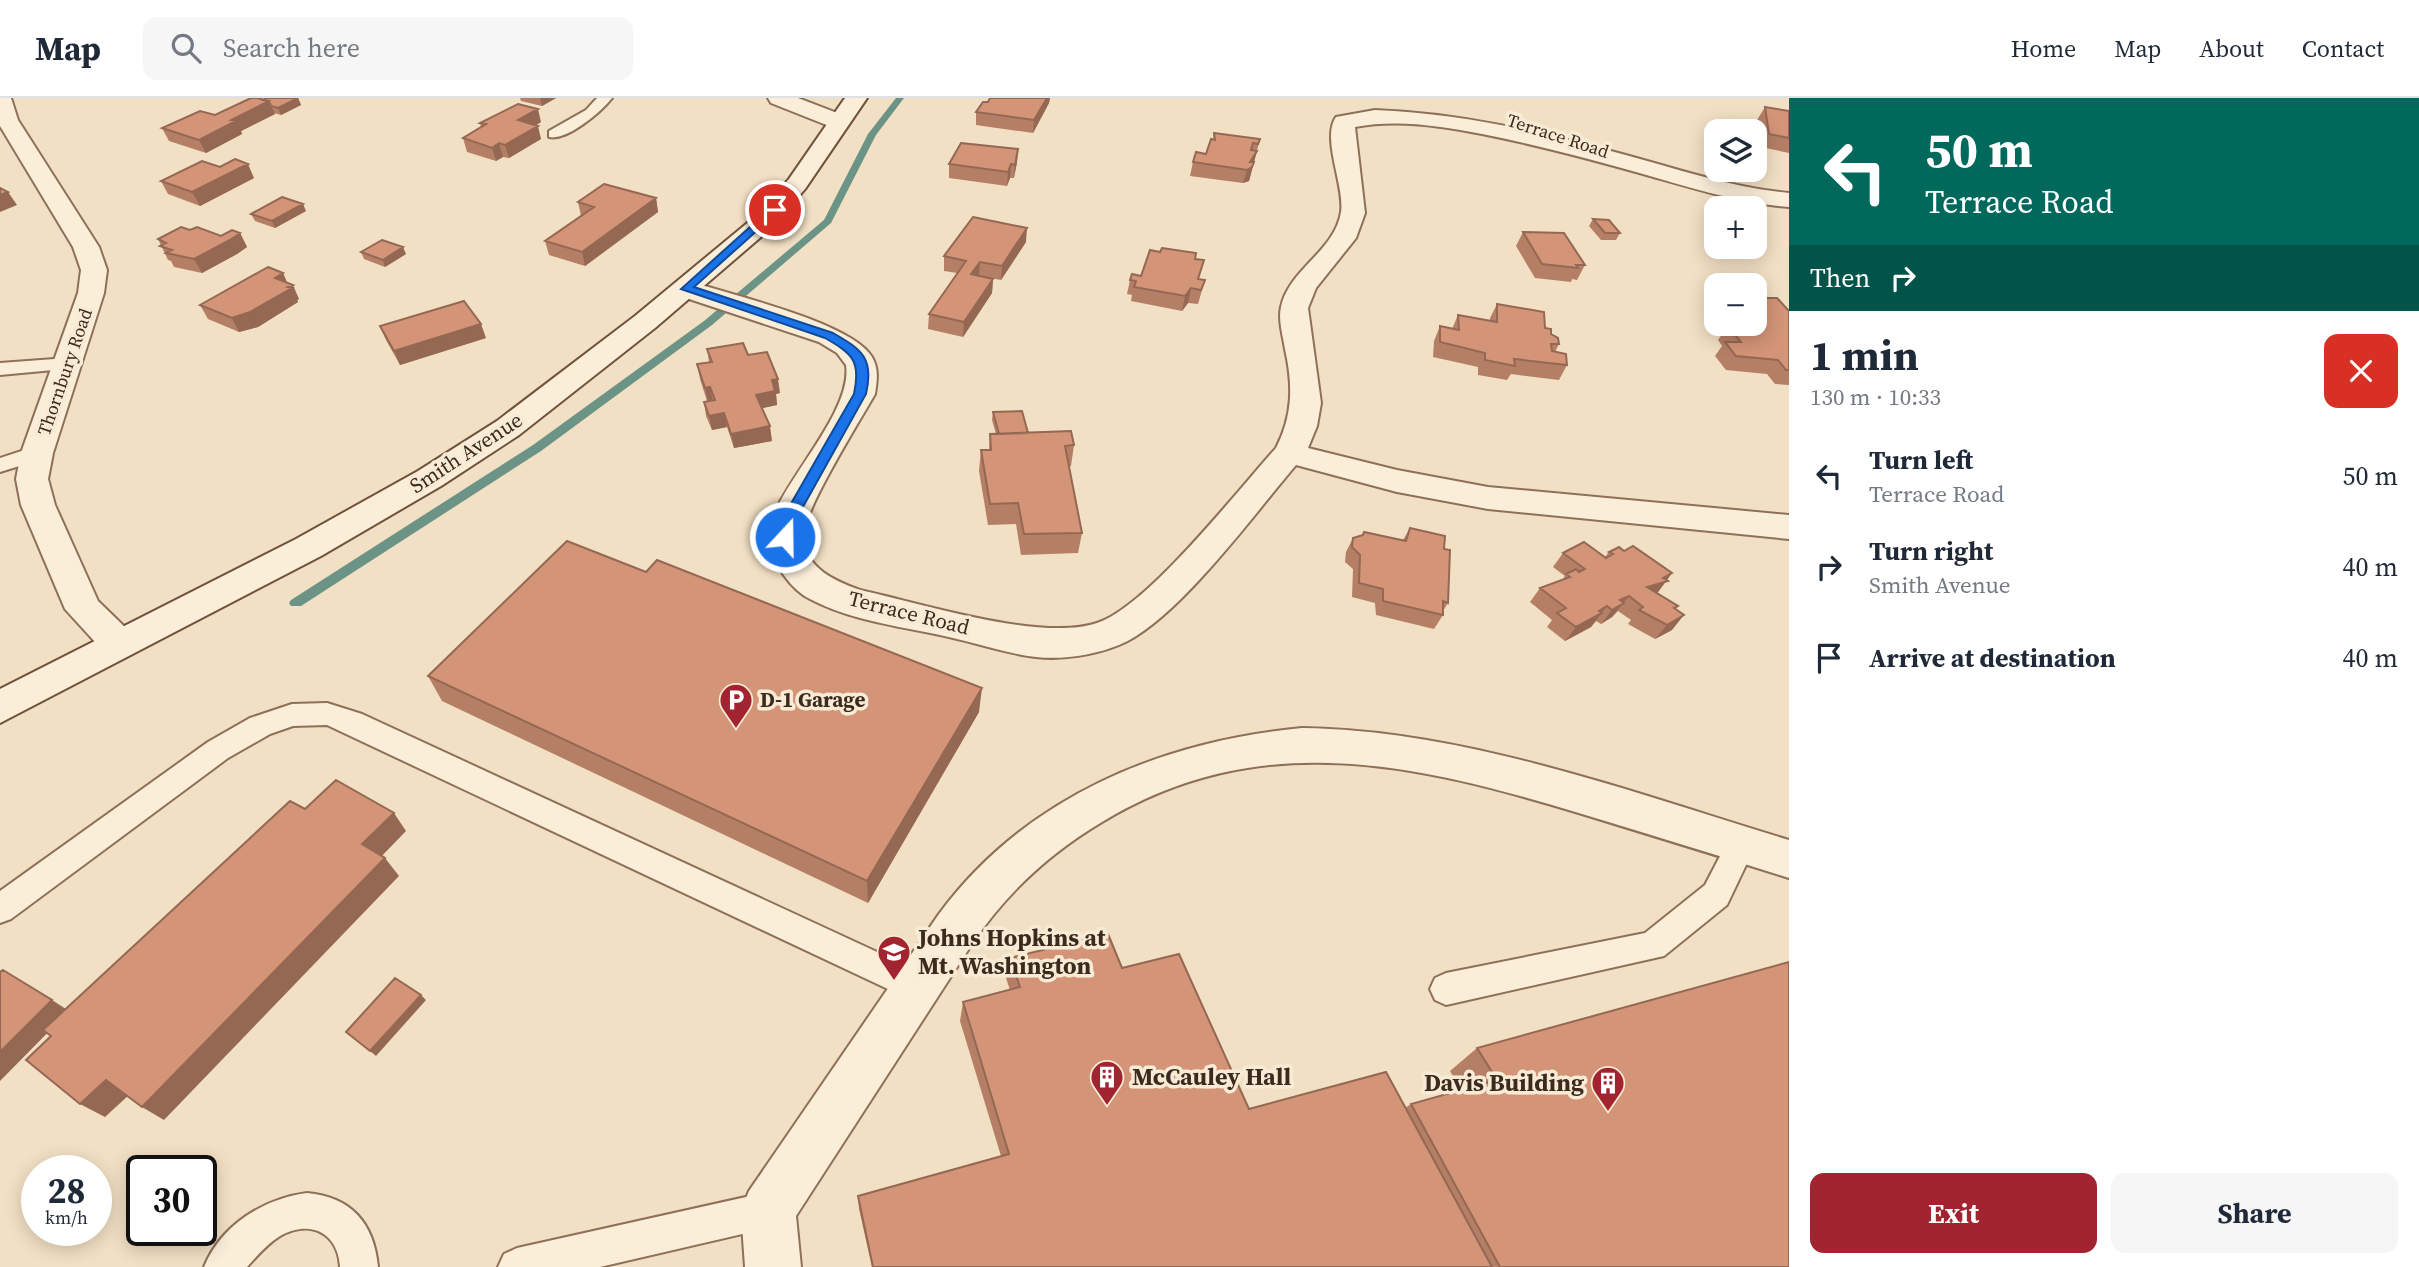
<!DOCTYPE html>
<meta charset="utf-8">
<style>
:root{--surface:#fff;--page:#f6f6f7;--text:#1f2937;--muted:#747a83;--line:#e0e1e3;--accent:#a22431}
body{margin:0;font-family:"Source Serif 4",serif;background:var(--page);color:var(--text);height:100vh;display:flex;flex-direction:column;font-size:26px;white-space:nowrap}
*{box-sizing:border-box;margin:0}
p{font-size:23px;color:var(--muted)}
.icon{flex:none;width:38px;height:38px;fill:none;stroke:currentColor;stroke-width:2;stroke-linecap:round;stroke-linejoin:round}
.map{position:relative;flex:1;overflow:hidden}
.drawer{display:flex;flex-direction:column;background:var(--surface);width:630px}
.drawer>*{flex:none}
.hud{background:#00695c;color:#fff;overflow:hidden}
.tools{position:absolute;left:1704px;top:21px;display:grid;gap:14px}
.tools a{display:grid;place-items:center;width:63px;height:63px;border-radius:14px;background:var(--surface);box-shadow:0 4px 18px #0003;font-size:35px}
.speed{position:absolute;left:21px;top:1057px;display:flex;gap:14px;font-size:35px;font-weight:700;text-align:center}
.speed>*{display:grid;place-content:center;width:91px;height:91px;border-radius:50%;background:var(--surface);box-shadow:0 4px 18px #0003;line-height:1}
.speed small{font-size:18px;font-weight:400}
.speed .limit{border:4px solid #111;border-radius:10px;background:#fff;color:#111}
.pin{position:absolute;display:grid;place-items:center;width:60px;height:60px;color:#fff;margin:-30px;border:4px solid #fff;border-radius:50%;box-shadow:0 2px 7px #0007}
.me{position:absolute;width:77px;margin:-38px;rotate:21deg;stroke-linejoin:round;filter:drop-shadow(0 0 5px #0008)}
.turn{display:flex;align-items:center;gap:24px;height:147px;padding:0 21px;font-size:32px}
.turn .icon{width:91px;height:91px;stroke-width:2.5}
.turn b{display:block;font-size:49px;line-height:60px}
.then{display:flex;align-items:center;height:66px;padding:0 21px;background:#0003;gap:14px;font-size:26px}
.round{display:grid;place-items:center;flex:none;width:74px;height:74px;border-radius:14px;background:var(--page)}
.overview{display:flex;align-items:center;justify-content:space-between;height:119px;padding:0 21px}
h1{font-size:42px;font-weight:700;line-height:52px}
.cta{display:flex;gap:14px;margin-top:auto;padding:14px 21px}
.cta a{flex:1;height:80px;border-radius:14px;background:var(--accent);color:#fff;font-size:28px;font-weight:700;line-height:80px;text-align:center}
.cta a+a{background:var(--page);color:var(--text)}
ul{padding:0;list-style:none}
li{display:flex;align-items:center;gap:21px;height:91px;padding:0 21px}
li div{flex:1}
li b{display:block;font-size:26px}
li em{font-style:normal}
header{display:flex;align-items:center;gap:42px;box-sizing:border-box;height:98px;padding:0 35px;background:var(--surface);border-bottom:2px solid var(--line)}
header strong{font-size:33px}
nav{display:flex;gap:38px;margin-inline-start:auto;font-size:24px}
.search{width:490px;height:63px;background:var(--page);display:flex;align-items:center;gap:18px;box-sizing:border-box;padding:0 24px;border-radius:14px;color:var(--muted);font-size:26px}
main{display:flex;flex:1;min-height:0}
.map>svg:first-child{display:block}
.lines{fill:none;stroke-linecap:round;stroke-linejoin:round}
.stream{fill:#6c9486;fill-rule:evenodd}
.lane-casing{stroke:#8e7059;stroke-width:4}
.street-casing{stroke:#8e7059;stroke-width:4}
.secondary-casing{stroke:#70513c;stroke-width:4}
.lane{fill:#fbeed9;fill-rule:evenodd}
.street{fill:#fbeed9;fill-rule:evenodd}
.secondary{fill:#fbeed9;fill-rule:evenodd}
.wall{fill:#b57f66}
.shaded-wall{fill:#946853}
.building{fill:#d39477;stroke:#946853;stroke-width:2}
.route{fill:#1a73e8;stroke:#114b97;stroke-width:2}
.labels{text-anchor:middle;stroke-width:7;stroke-linejoin:round;paint-order:stroke}
.far-street-label{font-size:18px;fill:#3d2a1e;stroke:#f8ebd5}
.street-label{font-size:21px;fill:#3d2a1e;stroke:#f8ebd5}
.poi-label{font-size:21px;font-weight:bold;fill:#3d2a1e;stroke:#f8ebd5;text-anchor:start}
.near-poi-label{font-size:24px;font-weight:bold;fill:#3d2a1e;stroke:#f8ebd5;text-anchor:start}
</style>
<header>
<strong>Map</strong>
<div class="search"><svg class="icon" aria-label="search" viewBox="0 0 24 24"><circle cx="10" cy="10" r="6"/><path d="M15 15l6 6"/></svg>Search here</div>
<nav><a>Home</a><a>Map</a><a>About</a><a>Contact</a></nav>
</header>
<main>
<div class="map">
<svg width="1789" height="1169" viewBox="0 0 1789 1169">
<rect width="100%" height="100%" fill="#f2e0c4"/>
<g class="lines">
<!-- stream -->
<path class="stream" d="M896,0h8l-28,37 -45,88 -119,102 -171,126 -240,155h-10l-2,-3 2,-3 242,-155 171,-124 120,-101 44,-86z"/>
<defs>
<path id="lane" d="M597,0h15c-11,14 -45,43 -63,39v-6l37,-21z
M68,260l7,2 3,4 -3,4 -75,7v-12z
M37,348l11,7 -3,5 -45,14v-14z
M327,605l35,11 567,262 5,11 -5,11 -11,5 -11,-5 -580,-273 -34,1 -23,8 -42,24 -217,161 -11,4v-32l208,-149 42,-24 42,-14z
M1741,733l10,4 5,9 -29,61 -63,51 -218,49 -11,-5 -5,-11 5,-11 11,-5 199,-40 60,-48 26,-50z
M768,1094l13,5 5,13 -5,13 -13,5 -168,39h-102l6,-13 13,-6z
M307,1095c44,4 67,30 71,74h-38c-2,-34 -29,-48 -60,-31 -13,8 -23,20 -33,31h-43c17,-42 59,-68 103,-74z"/>
<path id="street" d="M0,0h11l7,22 81,127 8,23 -3,23 -51,160 -5,26 7,26 43,96 34,33 6,10 -6,10 -13,4 -13,-4 -41,-45 -44,-104 -5,-26 5,-26 57,-160 3,-23 -8,-23 -73,-121z
M768,0h30l47,18 3,5 -3,5h-16l-58,-23z
M1375,12c84,3 166,22 247,44 56,15 110,34 167,39v14c-50,-4 -97,-19 -146,-33 -53,-15 -106,-29 -161,-40 -42,-8 -85,-15 -127,-7l10,86 -9,25 -40,50 -8,20 13,95 -4,23 -9,22 89,22 91,17 301,28v24l-301,-30 -91,-17 -101,-27c-42,49 -120,157 -177,180 -24,10 -57,15 -83,12 -27,-3 -56,-13 -83,-19 -46,-11 -100,-16 -143,-39 -20,-10 -37,-36 -41,-58 -8,-40 85,-123 77,-176l-9,-12 -18,-11 -142,-47 -4,-6 4,-6h18c41,13 157,40 177,74 7,12 5,24 3,37 -14,25 -75,122 -72,145 4,30 32,42 57,51 60,13 181,52 237,33 50,-16 140,-132 179,-175 17,-33 17,-63 9,-99 -2,-13 -7,-29 -4,-42 8,-38 54,-56 60,-95 4,-26 -20,-73 -5,-95z
M1302,630c164,2 331,65 487,112v38c-69,-22 -138,-43 -207,-64 -165,-50 -322,-88 -480,8 -52,31 -96,71 -130,122l-176,272 5,51h-56l-4,-57 8,-19 190,-277c86,-117 223,-173 363,-186z"/>
<path id="secondary" d="M845,0h22l-62,91 -36,41 -114,98 -136,107 -78,51 -120,70 -321,167v-34l296,-150 122,-68 79,-50 138,-105 116,-96 38,-41z"/>
</defs>
<!-- lane casing -->
<use href="#lane" class="lane-casing"/>
<!-- street casing -->
<use href="#street" class="street-casing"/>
<!-- secondary casing -->
<use href="#secondary" class="secondary-casing"/>
<!-- lane -->
<use href="#lane" class="lane"/>
<!-- street -->
<use href="#street" class="street"/>
<!-- secondary -->
<use href="#secondary" class="secondary"/>
</g>
<!-- wall -->
<path class="wall" d="M298,0l3,7 -20,10 -7,-2 1,1 -34,17 1,3 -36,19 -37,-12 -7,-13 53,-13 48,-15z
M520,0h36l-14,8 -21,-5z
M990,0h60l-1,5 -16,30 -57,-8v-13l12,-10z
M1765,9l24,4v42l-28,-6 -4,-27z
M541,24l-5,3 5,14 -32,19 -6,-1 -7,4 -29,-9 -4,-14 18,-11 -1,-4z
M1214,35l46,6 -11,42 -6,2 -53,-7 3,-14 13,-8 7,-14z
M1018,51l-1,13 -3,16h-4l-3,8 -58,-8v-14z
M254,80l-54,28 -32,-12 -7,-13z
M656,100l2,14 -73,54 -36,-11 -4,-14 36,-25 -3,-14z
M306,113l-31,17 -20,-7 -4,-7z
M1593,121l27,14 -4,7h-15l-12,-14z
M190,132l31,6 19,-3 7,14 -10,7 -35,19 -28,-6 -3,-6 -3,-1 -10,-21z
M1523,134l62,33 -8,15 -5,-1 -1,3 -36,-4 -19,-32z
M1026,144l-25,38 -22,-4 14,3 -1,14 -29,44 -35,-8 1,-15 28,-41 -13,-2v-15z
M361,154l45,2 -21,13 -21,-8z
M1195,161l4,20 6,1 -7,24 -10,-1 -6,8 -51,-10 1,-6 -5,-1 3,-14z
M283,175l4,10 12,16 -2,1 1,2 -40,25 -19,5 -31,-13 -8,-14z
M1497,206l48,24 14,16 -4,8 12,13 -8,15 -48,-6 -4,6 -29,-5v-8l-45,-10 1,-16 6,-15 12,3 6,-14 32,6v-3z
M1789,213v74l-14,-1 -8,-10 -41,-4 -11,-14 7,-10 -4,-6 10,-14 -1,-2h28z
M380,228l106,12 -86,27 -14,-25z
M707,251l41,6 32,38 -4,1 1,11 -15,3 10,33 -38,7 -7,-21 -15,3 -6,-14 -2,-14 3,-1 -7,-22 -3,-15 12,-2z
M993,314l35,21 46,12 -3,21h-2l13,67 -4,20 -57,2 -5,-31 -28,1 -9,-54 2,-21h8l1,-16h6l-4,-14z
M1410,430l34,21 4,54 -5,8v4l-9,14 -58,-14 -1,-12 -23,-6 1,-28 -8,-7 1,-10 7,-14 9,-2 2,-4 39,8z
M1624,453l48,22 -15,20 21,13 -2,3 -4,21 -17,9 -27,-15 3,-4 -13,-9 -6,6 -11,7 -5,-3 -5,6 -26,14 -18,-14 5,-7 -22,-18 10,-14 22,-8 3,-4 -12,-9 10,-14 42,4 4,-5z
M428,578l551,36 -111,191 -426,-202z
M1010,860l112,10 127,141 156,-1 6,-4 50,-14 -11,-19 27,-23 312,219h-917l-13,-58 -1,-13 143,-40 -41,-135 3,-19 47,-12 -4,-12z"/>
<!-- shaded-wall -->
<path class="shaded-wall" d="M298,0l3,7 -20,10 -3,-7z
M540,0h16l-14,8z
M1047,0h3l-1,5 -16,30 1,-13z
M269,3l6,13 -34,17 1,3 -36,19 -7,-13 32,-20z
M538,11l3,13 -19,12 -4,-14z
M538,28l3,13 -32,19 -4,-13z
M499,45l4,14 -7,4 -4,-13z
M1018,51l-1,13 -3,16 1,-13z
M1257,53l-8,30 -6,2 7,-21z
M248,66l6,14 -54,28 -8,-14z
M1011,66l-1,14 -3,8 1,-14z
M8,94l9,13 -17,7v-17z
M656,100l2,14 -73,54 -3,-14z
M303,106l3,7 -31,17 -3,-7z
M1027,130l-1,14 -25,38 1,-14z
M240,135l7,14 -10,7 -35,19 -8,-14z
M403,149l3,7 -21,13 -2,-7z
M980,164l-1,14 -8,-2z
M283,175l6,14 4,-2 6,14 -2,1 1,2 -40,25 -19,5 -7,-14 43,-40z
M993,181l-1,14 -29,44 1,-15z
M1191,190l-3,15 -6,8 3,-15z
M481,226l5,14 -86,27 -6,-14z
M778,281l2,14 -4,1 1,11 -19,4 -2,-14 16,-15z
M710,289l3,15 -5,1 -3,-15z
M724,315l3,14 -15,3 -3,-14z
M770,328l2,15 -38,7 -3,-14z
M1672,475l-16,22 -9,-8 16,-9z
M1629,498l-17,21 -11,7 19,-24z
M1607,508l-16,21 -26,14 11,-14z
M1684,517l-12,15 -17,9 12,-14z
M982,590l-3,24 -111,191 -1,-22z
M394,715l12,18 -30,31 -14,-18z
M385,760l14,18 -235,244 -22,-13z
M421,897l5,5 -50,56 -6,-5z
M52,902l17,11 -69,70v-29z
M106,982l24,14 -25,23 -25,-13z"/>
<!-- building -->
<path class="building" d="M251,0h6l12,3 -38,19 5,1 -37,19 -37,-12 38,-17 15,4z
M266,0h32l-20,10 -7,-2 -2,-5 -6,-1z
M990,0h57l-13,22 -58,-8 7,-10h5z
M518,6l20,5 -20,11 20,6 -33,19 -6,-2 -7,5 -29,-10 23,-14 -6,-1z
M1765,9l24,4v27l-20,-4z
M1214,35l46,6 -2,5 -5,-1 -2,7 6,1 -7,11h4l-2,5 -5,3 -54,-8 3,-10 10,2 5,-15 4,1z
M961,45l57,6 -3,16 -4,-1 -3,8 -59,-8z
M235,61l13,5 -56,28 -31,-11 41,-20 18,6z
M604,86l52,14 -74,54 -37,-11 49,-34 -16,-5z
M0,90l8,4 -8,3z
M282,99l21,7 -31,17 -21,-7z
M973,119l54,11 -25,38 -22,-4 -9,12 22,5 -29,43 -35,-8 37,-53 -22,-5z
M1593,121l16,1 11,13h-15z
M181,129l9,3 7,-3 24,9 11,-6 8,3 -10,7 -36,19 -28,-6 6,-3 -12,-4 6,-3 -8,-4z
M1523,134l41,1 21,32h-9l2,3 -36,-4z
M382,142l21,7 -20,13 -22,-8z
M1162,150l34,5 -1,6 9,1 -6,19 7,1 -4,10 -10,-2 -6,8 -51,-9 2,-6 -6,-1 2,-6 9,2 9,-26 10,2z
M268,169l15,6 -8,5 18,7 -5,2 4,1 -42,24 -18,6 -32,-13z
M1755,200h22l12,13v59h-3l-8,-10 -42,-4 -11,-14h16l-13,-16h22l-2,-2h7z
M464,203l17,23 -87,27 -14,-25z
M1497,206l47,8 1,16 6,1v5l7,4 1,6h-8l1,7 14,3 1,11 -53,-6 1,7 -30,-6v-7l-45,-11v-16l19,4 -1,-15 39,7z
M743,245l5,12 19,-3 11,27 -6,1 3,11 -19,4 14,31 -39,8 -7,-21 -15,3 -5,-14 11,-2 -5,-13 -5,1 -8,-24 15,-2 -5,-13z
M1022,313l6,22 -29,1 -6,-22z
M1071,333l3,14 -9,1 17,87 -58,1 -6,-31 -28,1 -9,-54h10l-1,-16z
M1410,430l35,8 -1,13 6,1 -2,53 -5,-2v14l-60,-14v-12l-24,-6 1,-28 -8,-8 1,-9 10,-3 1,-3 42,9z
M567,443l79,31 11,-12 325,128 -115,193 -439,-205z
M1584,444l22,16 7,-4 -4,-2 10,-5 5,4 9,-5 39,27 -9,5 5,3 -21,6 31,19 -4,2 10,7 -17,10 -28,-15 4,-3 -14,-11 -9,4 4,3 -12,7 -5,-4 -8,5 3,2 -26,14 -19,-14 9,-5 -26,-20 30,-11 -4,-3 10,-5 3,3 6,-3 -22,-16z
M336,682l58,33 -32,31 23,14 -243,249 -36,-27 -26,24 -54,-44 25,-24 -8,-6 247,-229 15,8z
M1108,836l14,34 57,-14 70,155 137,-37 106,195h-619l-15,-71 151,-42 -46,-152 57,-15 -10,-29z
M1789,864v305h-289l-89,-163 86,-24 -20,-32z
M3,872l49,30 -52,52v-80z
M395,880l26,17 -51,56 -24,-19z"/>
<!-- route -->
<path class="route" d="M771,110l9,2 -86,77 139,46c30,17 41,26 33,61l-67,120 -7,23 -7,5 -7,-5 7,-23 69,-120c7,-33 -1,-40 -29,-56l-144,-49z"/>
<!-- icons -->
<defs>
<symbol id="parking-pin" viewBox="-11 -11 22 30"><path d="M0 17L-7.5 6A9.5 9.5 0 1 1 7.5 6Z" fill="#a22431" stroke="#f8ebd5"/><path d="M-3.5-5.5H1a3.5 3.5 0 0 1 0 7H-1V5.5H-3.5ZM-1-3.4V-.6H.8a1.4 1.4 0 0 0 0-2.8Z" fill="#fff"/></symbol>
<symbol id="university-pin" viewBox="-11 -11 22 30"><path d="M0 17L-7.5 6A9.5 9.5 0 1 1 7.5 6Z" fill="#a22431" stroke="#f8ebd5"/><path d="M0-5L7-2L0 1L-7-2ZM-4 1L0 2.5L4 1V4Q0 6-4 4Z" fill="#fff"/></symbol>
<symbol id="building-pin" viewBox="-11 -11 22 30"><path d="M0 17L-7.5 6A9.5 9.5 0 1 1 7.5 6Z" fill="#a22431" stroke="#f8ebd5"/><path d="M-4-6H4V6H1V3H-1V6H-4ZM-2.5-4.3h1.7v1.8h-1.7ZM.8-4.3h1.7v1.8H.8ZM-2.5-1h1.7V.8h-1.7ZM.8-1h1.7V.8H.8Z" fill="#fff"/></symbol>
</defs>
<g fill-rule="evenodd">
<use href="#parking-pin" x="717" y="583" width="38" height="52"/>
<use href="#university-pin" x="875" y="835" width="38" height="52"/>
<use href="#building-pin" x="1088" y="960" width="38" height="52"/>
<use href="#building-pin" x="1589" y="966" width="38" height="52"/>
</g>
<g class="labels">
<!-- far-street labels -->
<g class="far-street-label">
<text transform="translate(1558 38) rotate(18)" y="6">Terrace Road</text>
<text transform="translate(65 274) rotate(-71)" y="6">Thornbury Road</text>
</g>
<!-- street labels -->
<g class="street-label">
<text transform="translate(466 355) rotate(-33)" y="7">Smith Avenue</text>
<text transform="translate(909 515) rotate(14)" y="7">Terrace Road</text>
</g>
<!-- poi labels -->
<g class="poi-label">
<text x="760" y="609">D-1 Garage</text>
</g>
<!-- near-poi labels -->
<g class="near-poi-label">
<text x="918" y="848">Johns Hopkins at<tspan x="918" dy="28">Mt. Washington</tspan></text>
<text x="1132" y="987">McCauley Hall</text>
<text x="1584" y="993" text-anchor="end">Davis Building</text>
</g>
</g>
</svg>
<div class="tools">
<a><svg class="icon" aria-label="layers" viewBox="0 0 24 24"><path d="M12 4l9 5-9 5-9-5zM3 14l9 5 9-5"/></svg></a>
<a>+</a>
<a>−</a>
</div>
<div class="speed"><div>28<small>km/h</small></div><div class="limit">30</div></div>
<div class="pin" style="left:775px;top:112px;background:#d93025"><svg class="icon" aria-label="arrive" viewBox="0 0 24 24"><path d="M6 21V4h12l-3 4 3 4H6"/></svg></div>
<svg class="me" style="left:785px;top:439px" viewBox="-20 -20 40 40"><circle r="17" fill="#1a73e8" stroke="#fff" stroke-width="3"/><path d="M0-11L8 9 0 5-8 9z" fill="#fff"/></svg>
</div>
<section class="drawer">
<div class="hud">
<div class="turn"><svg class="icon" aria-label="left" viewBox="0 0 24 24"><path d="M17 20v-9H6M10 6l-5 5 5 5"/></svg><div><b>50 m</b>Terrace Road</div></div>
<div class="then">Then<svg class="icon" aria-label="right" viewBox="0 0 24 24"><path d="M7 20v-9h11M14 6l5 5-5 5"/></svg></div>
</div>
<div class="overview"><div><h1>1 min</h1><p>130 m · 10:33</p></div><a class="round" style="background:#d93025;color:#fff"><svg class="icon" aria-label="close" viewBox="0 0 24 24"><path d="M6 6l12 12M18 6L6 18"/></svg></a></div>
<ul>
<li><svg class="icon" aria-label="left" viewBox="0 0 24 24"><path d="M17 20v-9H6M10 6l-5 5 5 5"/></svg><div><b>Turn left</b><p>Terrace Road</p></div><em>50 m</em></li>
<li><svg class="icon" aria-label="right" viewBox="0 0 24 24"><path d="M7 20v-9h11M14 6l5 5-5 5"/></svg><div><b>Turn right</b><p>Smith Avenue</p></div><em>40 m</em></li>
<li><svg class="icon" aria-label="arrive" viewBox="0 0 24 24"><path d="M6 21V4h12l-3 4 3 4H6"/></svg><div><b>Arrive at destination</b></div><em>40 m</em></li>
</ul>
<div class="cta"><a>Exit</a><a>Share</a></div>
</section>
</main>
